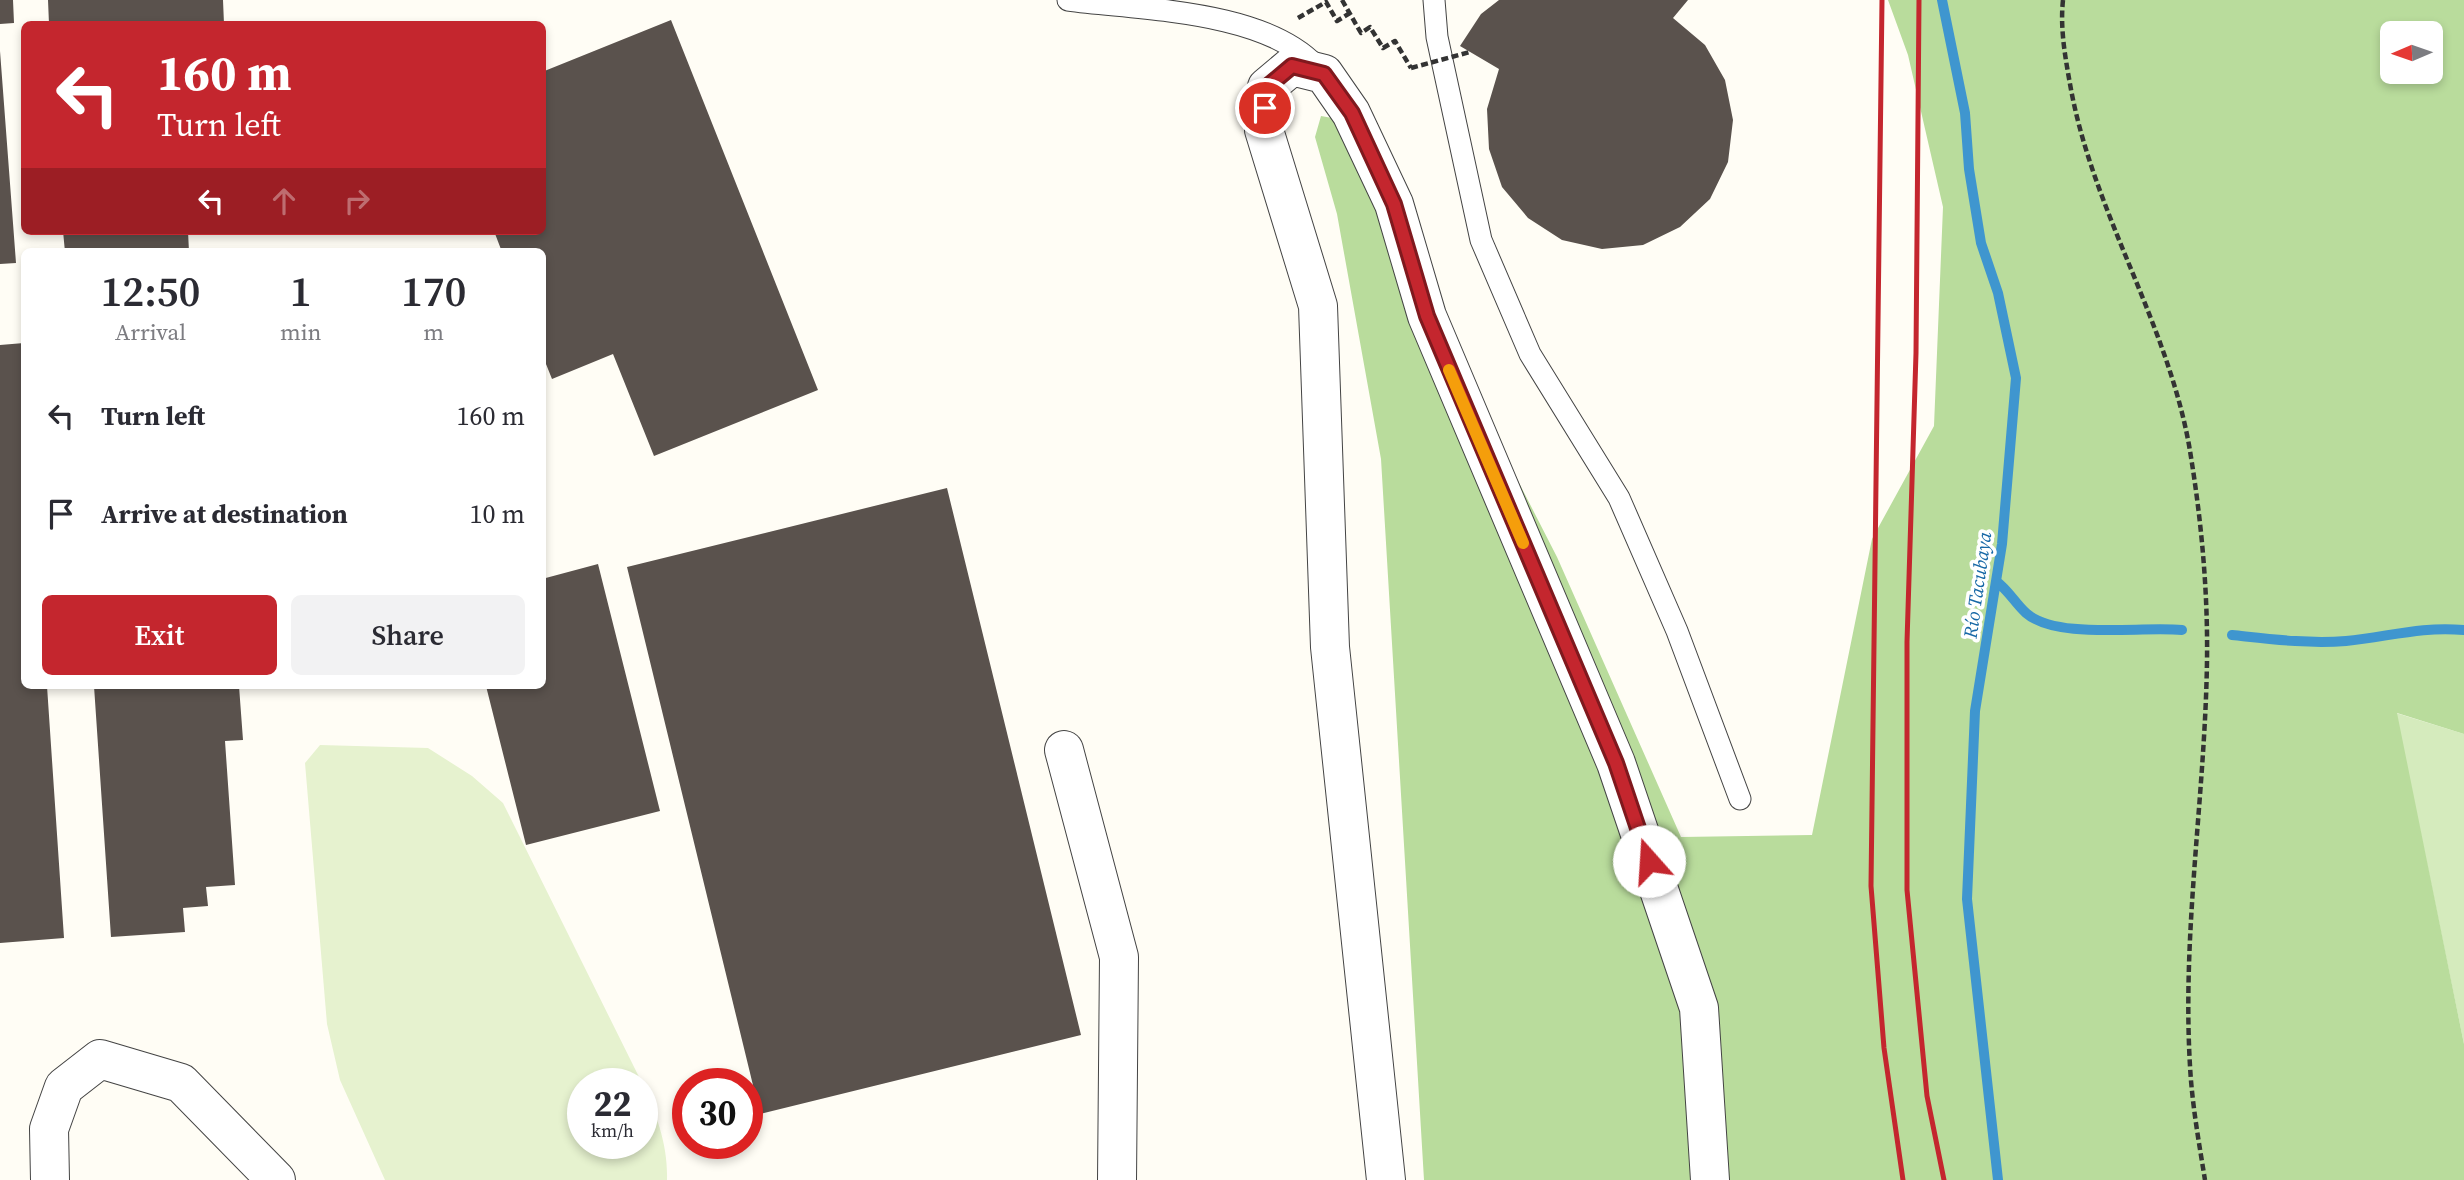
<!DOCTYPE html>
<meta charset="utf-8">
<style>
:root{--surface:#fff;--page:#f2f2f3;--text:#2b2b33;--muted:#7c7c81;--accent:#c4262e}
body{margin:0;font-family:"Source Serif 4",serif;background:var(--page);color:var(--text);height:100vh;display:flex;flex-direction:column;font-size:26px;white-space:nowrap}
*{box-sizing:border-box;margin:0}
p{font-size:23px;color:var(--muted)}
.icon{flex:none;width:38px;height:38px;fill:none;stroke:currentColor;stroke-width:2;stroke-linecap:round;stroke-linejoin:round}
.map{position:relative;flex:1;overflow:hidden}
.drawer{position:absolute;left:21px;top:248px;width:525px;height:441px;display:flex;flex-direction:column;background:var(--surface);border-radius:10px;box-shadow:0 4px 10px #0003}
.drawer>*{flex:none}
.top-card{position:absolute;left:21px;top:21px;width:525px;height:214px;border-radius:10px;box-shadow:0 4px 10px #0003;background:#c4262e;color:#fff;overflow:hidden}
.needle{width:46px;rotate:268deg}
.fabs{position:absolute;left:2380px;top:21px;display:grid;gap:14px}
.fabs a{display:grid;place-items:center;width:63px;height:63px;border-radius:10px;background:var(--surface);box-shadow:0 4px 10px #0003;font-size:35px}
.speed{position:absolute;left:567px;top:1068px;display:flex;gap:14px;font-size:35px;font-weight:700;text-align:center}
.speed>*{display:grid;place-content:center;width:91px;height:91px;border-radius:50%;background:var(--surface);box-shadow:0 4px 10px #0003;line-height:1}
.speed small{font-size:18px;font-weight:400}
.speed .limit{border:10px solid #d22;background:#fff;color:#111}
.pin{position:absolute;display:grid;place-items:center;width:60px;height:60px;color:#fff;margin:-30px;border:4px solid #fff;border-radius:50%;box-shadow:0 2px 7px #0007}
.me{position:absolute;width:77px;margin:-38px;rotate:341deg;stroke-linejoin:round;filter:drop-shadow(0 0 5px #0008)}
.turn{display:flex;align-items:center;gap:24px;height:147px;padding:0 21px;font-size:32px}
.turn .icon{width:91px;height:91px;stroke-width:2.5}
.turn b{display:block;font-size:49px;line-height:60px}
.lanes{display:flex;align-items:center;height:66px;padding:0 21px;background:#0003;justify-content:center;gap:35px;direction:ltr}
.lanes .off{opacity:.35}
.eta{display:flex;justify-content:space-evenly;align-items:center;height:119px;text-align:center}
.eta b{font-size:42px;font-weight:600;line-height:49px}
.button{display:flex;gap:14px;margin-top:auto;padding:14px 21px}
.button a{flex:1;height:80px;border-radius:10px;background:var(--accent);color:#fff;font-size:28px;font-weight:600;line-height:80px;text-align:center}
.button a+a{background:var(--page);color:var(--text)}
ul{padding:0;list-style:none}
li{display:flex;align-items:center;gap:21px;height:98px;padding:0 21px}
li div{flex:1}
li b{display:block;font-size:26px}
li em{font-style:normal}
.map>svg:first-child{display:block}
.green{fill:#d5ebbd}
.forest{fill:#b9dc9c;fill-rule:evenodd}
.pitch{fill:#e6f2cf}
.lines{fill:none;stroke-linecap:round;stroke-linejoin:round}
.stream{stroke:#3f96cf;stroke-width:10}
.building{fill:#5a524d}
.lane-casing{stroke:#444;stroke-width:23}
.street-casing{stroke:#444;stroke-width:40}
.path{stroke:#333;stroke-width:4.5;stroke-dasharray:7 3.5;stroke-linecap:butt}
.lane{stroke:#fff;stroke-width:21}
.street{stroke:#fff;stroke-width:38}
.rail{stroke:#c4262e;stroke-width:5}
.path-bridge{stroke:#333;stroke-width:4.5;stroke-dasharray:7 3.5;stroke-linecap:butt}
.route-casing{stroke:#7f191e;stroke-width:18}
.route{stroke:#c4262e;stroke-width:12}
.slow{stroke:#f59e0b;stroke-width:12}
.labels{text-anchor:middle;stroke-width:7;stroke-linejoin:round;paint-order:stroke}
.water-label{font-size:19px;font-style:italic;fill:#1768a6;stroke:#fff}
</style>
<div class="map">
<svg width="2464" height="1180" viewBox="0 0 2464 1180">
<rect width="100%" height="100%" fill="#fffdf5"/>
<!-- green -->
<path class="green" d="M2396,713l68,21v310z"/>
<!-- forest -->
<path class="forest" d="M1888,0h576v734l-67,-21 67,331v136h-1040l-43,-721 -44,-245 -22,-77 6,-21 11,2 225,439 124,280 131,-2 60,-296 62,-113 9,-219 -35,-152zM2392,33h39v39h-39z"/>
<!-- pitch -->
<path class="pitch" d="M320,745l108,3 44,28 31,27 139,280h-59v60h59v-59c15,31 26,61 25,96h-282l-45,-100 -13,-56 -22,-261z"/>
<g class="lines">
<!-- stream -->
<path class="stream" d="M1942,0l23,113 4,56 12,74 17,50 18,85 -14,166 -27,167 -8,188 31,281
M1996,581c13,10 19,22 30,32 31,27 114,13 156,17
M2232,635c38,4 75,9 114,6 42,-4 74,-15 118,-11"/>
</g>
<!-- building -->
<path class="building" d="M0,0h13l1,23 -14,1z
M48,0h175l1,24h-175z
M1499,0h189l-15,18 32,27 20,35 8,40 -5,42 -18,37 -30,28 -37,18 -41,4 -40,-9 -34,-22 -26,-31 -13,-38 -2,-40 12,-40 -39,-23 21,-32z
M671,20l147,370 -164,66 -41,-102 -61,25 -10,-25v-102h-40l-8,-21h48v-159z
M0,51l16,212 -16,1z
M63,231h125l1,21h-124z
M24,343v343h23l17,252 -64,5v-598z
M947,488l134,547 -321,79 -133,-547z
M598,564l62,247 -134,34 -40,-159h56v-107z
M94,686h145l4,54 -18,1 10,144 -29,2 2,19 -25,2 2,24 -74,5z"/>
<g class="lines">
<defs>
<path id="lane" d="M1068,0c74,10 194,10 247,65
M1434,0l3,37 44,203 49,114 89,144 58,133 63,168"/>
<path id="street" d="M1064,750l55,207 -2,223
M50,1180l-1,-51 15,-42 36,-28 81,24 95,97
M1386,1180l-56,-533 -12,-341 -54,-176 3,-43 25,-21 32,8 27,39 43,91 33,112 189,447 83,245 11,172"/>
</defs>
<!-- lane casing -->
<use href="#lane" class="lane-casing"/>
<!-- street casing -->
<use href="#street" class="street-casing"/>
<!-- path -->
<path class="path" d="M1342,0l19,33 9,-6 13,21 12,-7 16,27
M2063,0c-3,28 2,56 7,84 22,126 96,235 119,361 12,71 19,144 18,216 -2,135 -25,270 -17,405 2,38 9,77 15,114
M1298,18l28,-16 11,19 13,-8"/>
<!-- lane -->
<use href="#lane" class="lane"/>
<!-- street -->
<use href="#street" class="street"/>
<!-- rail -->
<path class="rail" d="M1882,0l-11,886 13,162 19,132
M1919,0l-3,353 -9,289v248l20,206 17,84"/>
<!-- path-bridge -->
<path class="path-bridge" d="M1411,68l59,-16"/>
</g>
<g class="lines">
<defs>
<path id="route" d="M1265,108l2,-21 25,-21 32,8 28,39 42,91 33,112 189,447 33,98"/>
</defs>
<!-- route casing -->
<use href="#route" class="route-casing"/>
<!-- route -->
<use href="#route" class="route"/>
<!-- slow -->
<path class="slow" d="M1449,370l74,173"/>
</g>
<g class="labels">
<!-- water labels -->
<g class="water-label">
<text transform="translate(1977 585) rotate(-82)" y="7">Río Tacubaya</text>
</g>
</g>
</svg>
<div class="fabs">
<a><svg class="needle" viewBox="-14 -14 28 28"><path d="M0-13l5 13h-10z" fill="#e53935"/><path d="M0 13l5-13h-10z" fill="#7c7c81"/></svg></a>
</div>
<div class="speed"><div>22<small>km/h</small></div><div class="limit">30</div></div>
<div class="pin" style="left:1265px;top:108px;background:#d93025"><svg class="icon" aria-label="arrive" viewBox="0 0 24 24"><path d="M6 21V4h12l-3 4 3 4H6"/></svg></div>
<svg class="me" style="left:1649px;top:861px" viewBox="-20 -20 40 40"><circle r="19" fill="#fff"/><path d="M0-13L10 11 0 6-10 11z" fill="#c4262e"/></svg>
<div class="top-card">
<div class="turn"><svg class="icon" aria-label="left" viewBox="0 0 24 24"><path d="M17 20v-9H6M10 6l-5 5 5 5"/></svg><div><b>160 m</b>Turn left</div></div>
<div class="lanes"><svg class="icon" aria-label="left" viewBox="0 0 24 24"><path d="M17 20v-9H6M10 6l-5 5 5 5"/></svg><svg class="icon off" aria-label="ahead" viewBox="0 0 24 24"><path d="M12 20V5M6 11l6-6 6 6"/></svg><svg class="icon off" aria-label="right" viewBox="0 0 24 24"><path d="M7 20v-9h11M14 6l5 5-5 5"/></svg></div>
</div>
<section class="drawer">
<div class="eta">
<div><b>12:50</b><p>Arrival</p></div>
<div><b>1</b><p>min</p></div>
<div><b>170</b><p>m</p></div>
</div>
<ul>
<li><svg class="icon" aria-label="left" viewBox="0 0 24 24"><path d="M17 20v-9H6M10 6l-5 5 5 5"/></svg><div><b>Turn left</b></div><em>160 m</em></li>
<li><svg class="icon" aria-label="arrive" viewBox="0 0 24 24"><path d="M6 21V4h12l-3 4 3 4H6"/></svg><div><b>Arrive at destination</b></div><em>10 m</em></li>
</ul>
<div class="button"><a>Exit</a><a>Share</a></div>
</section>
</div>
